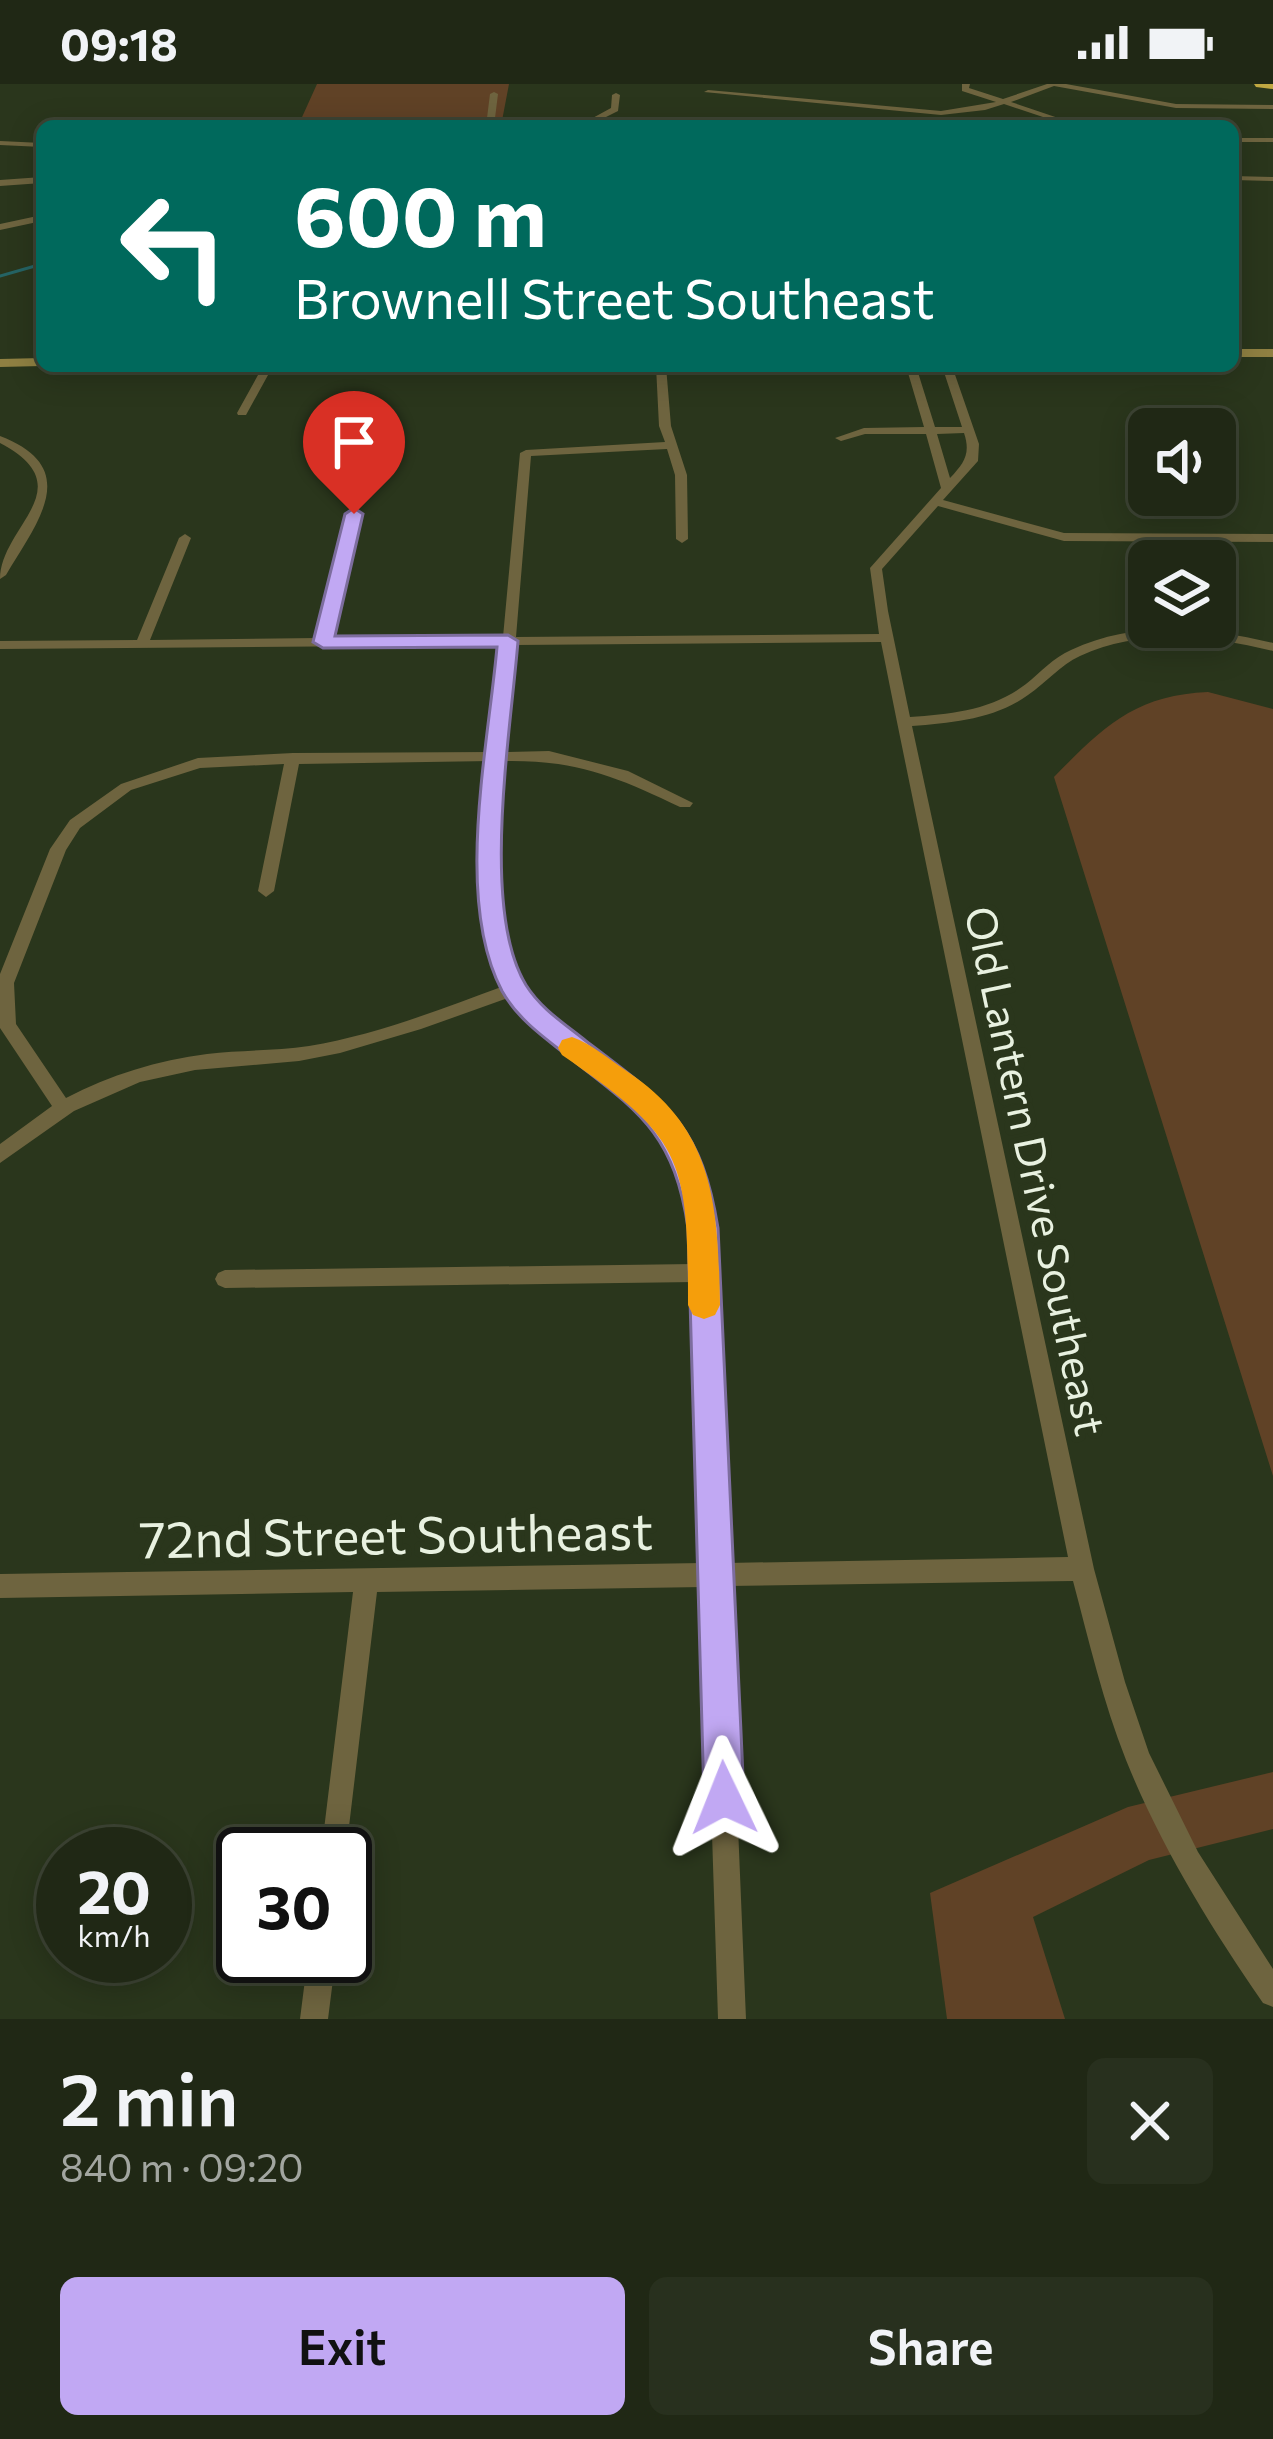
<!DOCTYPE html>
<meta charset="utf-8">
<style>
:root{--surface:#202815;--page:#28301e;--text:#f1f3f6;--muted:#a2a6a0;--line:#3d4434;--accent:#c1a8f3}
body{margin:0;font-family:Commissioner,sans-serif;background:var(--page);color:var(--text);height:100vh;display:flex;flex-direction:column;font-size:45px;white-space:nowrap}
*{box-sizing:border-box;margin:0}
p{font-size:39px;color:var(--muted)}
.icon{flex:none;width:66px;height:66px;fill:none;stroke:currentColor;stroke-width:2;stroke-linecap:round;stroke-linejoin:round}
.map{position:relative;height:1935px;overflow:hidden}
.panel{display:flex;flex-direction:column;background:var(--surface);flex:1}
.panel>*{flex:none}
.hud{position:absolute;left:36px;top:36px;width:1203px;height:252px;border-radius:18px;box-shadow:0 6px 30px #0003,0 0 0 3px var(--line);background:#00695c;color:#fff;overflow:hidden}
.tools{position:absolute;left:1128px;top:324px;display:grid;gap:24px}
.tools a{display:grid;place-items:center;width:108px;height:108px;border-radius:18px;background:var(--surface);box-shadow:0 6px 30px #0003,0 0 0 3px var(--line);font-size:60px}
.speed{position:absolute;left:36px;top:1743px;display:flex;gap:24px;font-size:60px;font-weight:700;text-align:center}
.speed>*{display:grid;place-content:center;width:156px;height:156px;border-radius:50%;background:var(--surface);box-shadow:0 6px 30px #0003,0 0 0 3px var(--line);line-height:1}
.speed small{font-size:30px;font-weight:400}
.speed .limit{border:6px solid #111;border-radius:18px;background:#fff;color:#111}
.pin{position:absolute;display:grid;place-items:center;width:102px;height:102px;color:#fff;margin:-123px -51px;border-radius:50% 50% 50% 0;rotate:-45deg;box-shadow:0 0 12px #0007}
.pin .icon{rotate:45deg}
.me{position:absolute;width:132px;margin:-66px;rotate:358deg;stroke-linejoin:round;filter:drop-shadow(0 0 9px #0008)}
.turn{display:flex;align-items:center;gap:42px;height:252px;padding:0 60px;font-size:54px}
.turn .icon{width:156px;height:156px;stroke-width:2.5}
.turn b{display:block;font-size:84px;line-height:102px}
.round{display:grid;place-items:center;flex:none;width:126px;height:126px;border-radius:18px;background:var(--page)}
.summary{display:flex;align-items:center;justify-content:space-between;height:204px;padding:0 60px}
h1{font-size:72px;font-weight:600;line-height:90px}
.primary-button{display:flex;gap:24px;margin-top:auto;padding:24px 60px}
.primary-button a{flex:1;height:138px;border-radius:18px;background:var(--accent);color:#111;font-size:48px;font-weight:600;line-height:138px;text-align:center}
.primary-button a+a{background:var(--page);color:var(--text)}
.status{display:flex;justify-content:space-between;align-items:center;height:84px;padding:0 60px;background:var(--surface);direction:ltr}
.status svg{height:33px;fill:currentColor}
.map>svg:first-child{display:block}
.green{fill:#604226}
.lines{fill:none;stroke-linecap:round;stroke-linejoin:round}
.stream{stroke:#256465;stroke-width:3}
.street{fill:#6e643f;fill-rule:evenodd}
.secondary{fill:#8f8042;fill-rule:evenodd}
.highway{fill:#c0a842;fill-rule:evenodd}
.route{fill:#c1a8f3;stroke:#7d6d9e;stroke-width:3}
.slow{fill:#f59e0b}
.labels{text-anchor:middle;stroke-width:12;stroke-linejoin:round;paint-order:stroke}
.street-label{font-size:42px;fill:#e8f1e0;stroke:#2a361c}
.near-street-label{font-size:51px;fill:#e8f1e0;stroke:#2a361c}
</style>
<div class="status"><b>09:18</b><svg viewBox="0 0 49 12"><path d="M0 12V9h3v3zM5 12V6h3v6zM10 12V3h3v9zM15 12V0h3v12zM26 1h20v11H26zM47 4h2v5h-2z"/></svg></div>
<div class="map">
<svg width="1273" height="1935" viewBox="0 0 1273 1935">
<rect width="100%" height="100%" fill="#2a361c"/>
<!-- green -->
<path class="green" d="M317,0h192l-8,42h-203z
M1208,608l65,17v767l-219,-699c49,-50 81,-82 154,-85z
M1273,1688v57l-124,31 -116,57 32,102h-118l-17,-126 198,-86z"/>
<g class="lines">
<!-- stream -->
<path class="stream" d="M0,192l42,-12"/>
<!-- street -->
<path class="street" d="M962,0h8l-1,4 34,11 44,-15h19l110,20 97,1v4l-97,-1 -122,-22 -43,16 71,24h-12l-66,-22 -19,6 -44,5 -237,-23 4,-2 233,21 55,-9 -34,-11z
M494,8l4,2 -4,32h-8l4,-32z
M616,9l4,2 -2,16 -30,15h-10l33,-18 1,-13z
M1233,54h40v4h-40z
M0,57l42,2v4l-42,-2z
M1233,92l40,1v4l-40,-1z
M42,93v6l-42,3v-6z
M42,131v6l-42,9v-6z
M263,282h10l-27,49h-8l-1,-2z
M656,282h10l5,60 16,49 1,64 -6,4 -6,-4 -1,-64 -8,-26 -136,7 -15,181 363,-3 -9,-66 71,-80 -15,-54h-61l-24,7 -6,-3 29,-10 60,-1 -18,-61h10l19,61h27l-20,-61h10l27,78 -1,17 -35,39 121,33 209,1v8l-209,-1 -126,-35 -56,63 6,42 22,106c42,-3 82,-7 116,-33 15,-12 27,-26 45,-34 64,-30 135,-23 202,-7v8c-63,-15 -132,-23 -193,5 -20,9 -34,27 -52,39 -33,24 -76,28 -116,31l182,843 31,113 24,71 49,99 75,117v38l-10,-4c-53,-77 -102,-156 -137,-243 -23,-58 -37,-119 -53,-179l-345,5 18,433h-28l-14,-432 -327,5 -32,268v-6h-24l32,-262 -353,6v-24l703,-11 -8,-281 -470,6 -7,-3 -3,-6 3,-6 7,-3 469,-6c-1,-30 0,-65 -11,-94 -23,-58 -81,-87 -127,-125 -17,-14 -31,-30 -45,-48l-90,32 -81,24 -41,8 -104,9 -55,12 -66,29 -74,52v-19l52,-38 -52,-78v-54l50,-125 20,-29 51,-36 77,-26 95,-5 199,-1 10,-107 -502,4v-8l137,-1 42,-102 6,-4 6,4 -41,102 168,-2 30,-124 6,-4 6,4 -28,124 171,-1 17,-184 6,-3 139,-8 -6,-16zM964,349c7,21 0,30 -14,45l-13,-44zM881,558l16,80 171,835 -341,6 -14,-335c-3,-18 -3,-37 -9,-54 -35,-99 -155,-117 -191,-205 -27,-67 -13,-138 -7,-208 71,-1 111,16 174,46h10l3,-4 -65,-32 -79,-20 -42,1 9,-107zM491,677l-12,134 13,62 12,29c-63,23 -128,49 -195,60 -33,5 -68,4 -102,8 -49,6 -97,21 -141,44l-50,-74 -2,-41 52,-133 14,-22 51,-38 69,-22 84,-4 -26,127 8,6 8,-6 25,-127z
M0,352c83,32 38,85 6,139l-6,4c0,-53 85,-91 0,-136z
M308,1872h28l-8,63h-28z"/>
<!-- secondary -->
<path class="secondary" d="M1233,265h40v8h-40z
M42,274v8l-42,1v-8z"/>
<!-- highway -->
<path class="highway" d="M1254,0h19v5l-17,-2z"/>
</g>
<!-- route -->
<path class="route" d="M354,424l9,6 -28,122 173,-1 10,6c-7,89 -38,269 8,344 15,24 39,39 60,56 80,61 115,82 132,187l26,570 -6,14 -14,6 -14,-6 -6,-14 -16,-570c-15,-101 -54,-119 -128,-178 -22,-17 -44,-34 -58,-59 -48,-91 -14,-243 -5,-344l-174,1 -10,-6 32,-128z"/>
<!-- slow -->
<path class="slow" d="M572,953c20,7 38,23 56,35 88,59 90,136 92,233l-5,10 -11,4 -11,-4 -5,-10c0,-147 -4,-166 -126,-250l-4,-7 4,-8z"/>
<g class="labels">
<!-- street labels -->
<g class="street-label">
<text transform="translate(1035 1087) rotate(78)" y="15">Old Lantern Drive Southeast</text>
</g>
<!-- near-street labels -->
<g class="near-street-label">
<text transform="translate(396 1452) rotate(-1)" y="18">72nd Street Southeast</text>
</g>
</g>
</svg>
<div class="tools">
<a><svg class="icon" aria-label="sound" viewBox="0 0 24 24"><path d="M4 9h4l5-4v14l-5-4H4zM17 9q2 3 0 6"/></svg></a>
<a><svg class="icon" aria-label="layers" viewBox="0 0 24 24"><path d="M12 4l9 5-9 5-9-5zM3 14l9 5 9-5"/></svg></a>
</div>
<div class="speed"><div>20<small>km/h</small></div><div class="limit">30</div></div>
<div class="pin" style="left:354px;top:430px;background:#d93025"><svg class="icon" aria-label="arrive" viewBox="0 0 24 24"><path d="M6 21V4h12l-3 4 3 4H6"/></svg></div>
<svg class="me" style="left:724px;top:1714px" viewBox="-20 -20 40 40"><path d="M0-17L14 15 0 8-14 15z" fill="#c1a8f3" stroke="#fff" stroke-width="4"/></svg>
<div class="hud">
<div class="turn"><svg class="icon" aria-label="left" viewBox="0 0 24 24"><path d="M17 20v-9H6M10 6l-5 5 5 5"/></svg><div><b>600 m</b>Brownell Street Southeast</div></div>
</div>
</div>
<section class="panel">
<div class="summary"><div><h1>2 min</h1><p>840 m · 09:20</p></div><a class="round"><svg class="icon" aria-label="close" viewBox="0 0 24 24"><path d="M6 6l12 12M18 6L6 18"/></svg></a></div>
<div class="primary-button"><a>Exit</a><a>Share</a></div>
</section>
